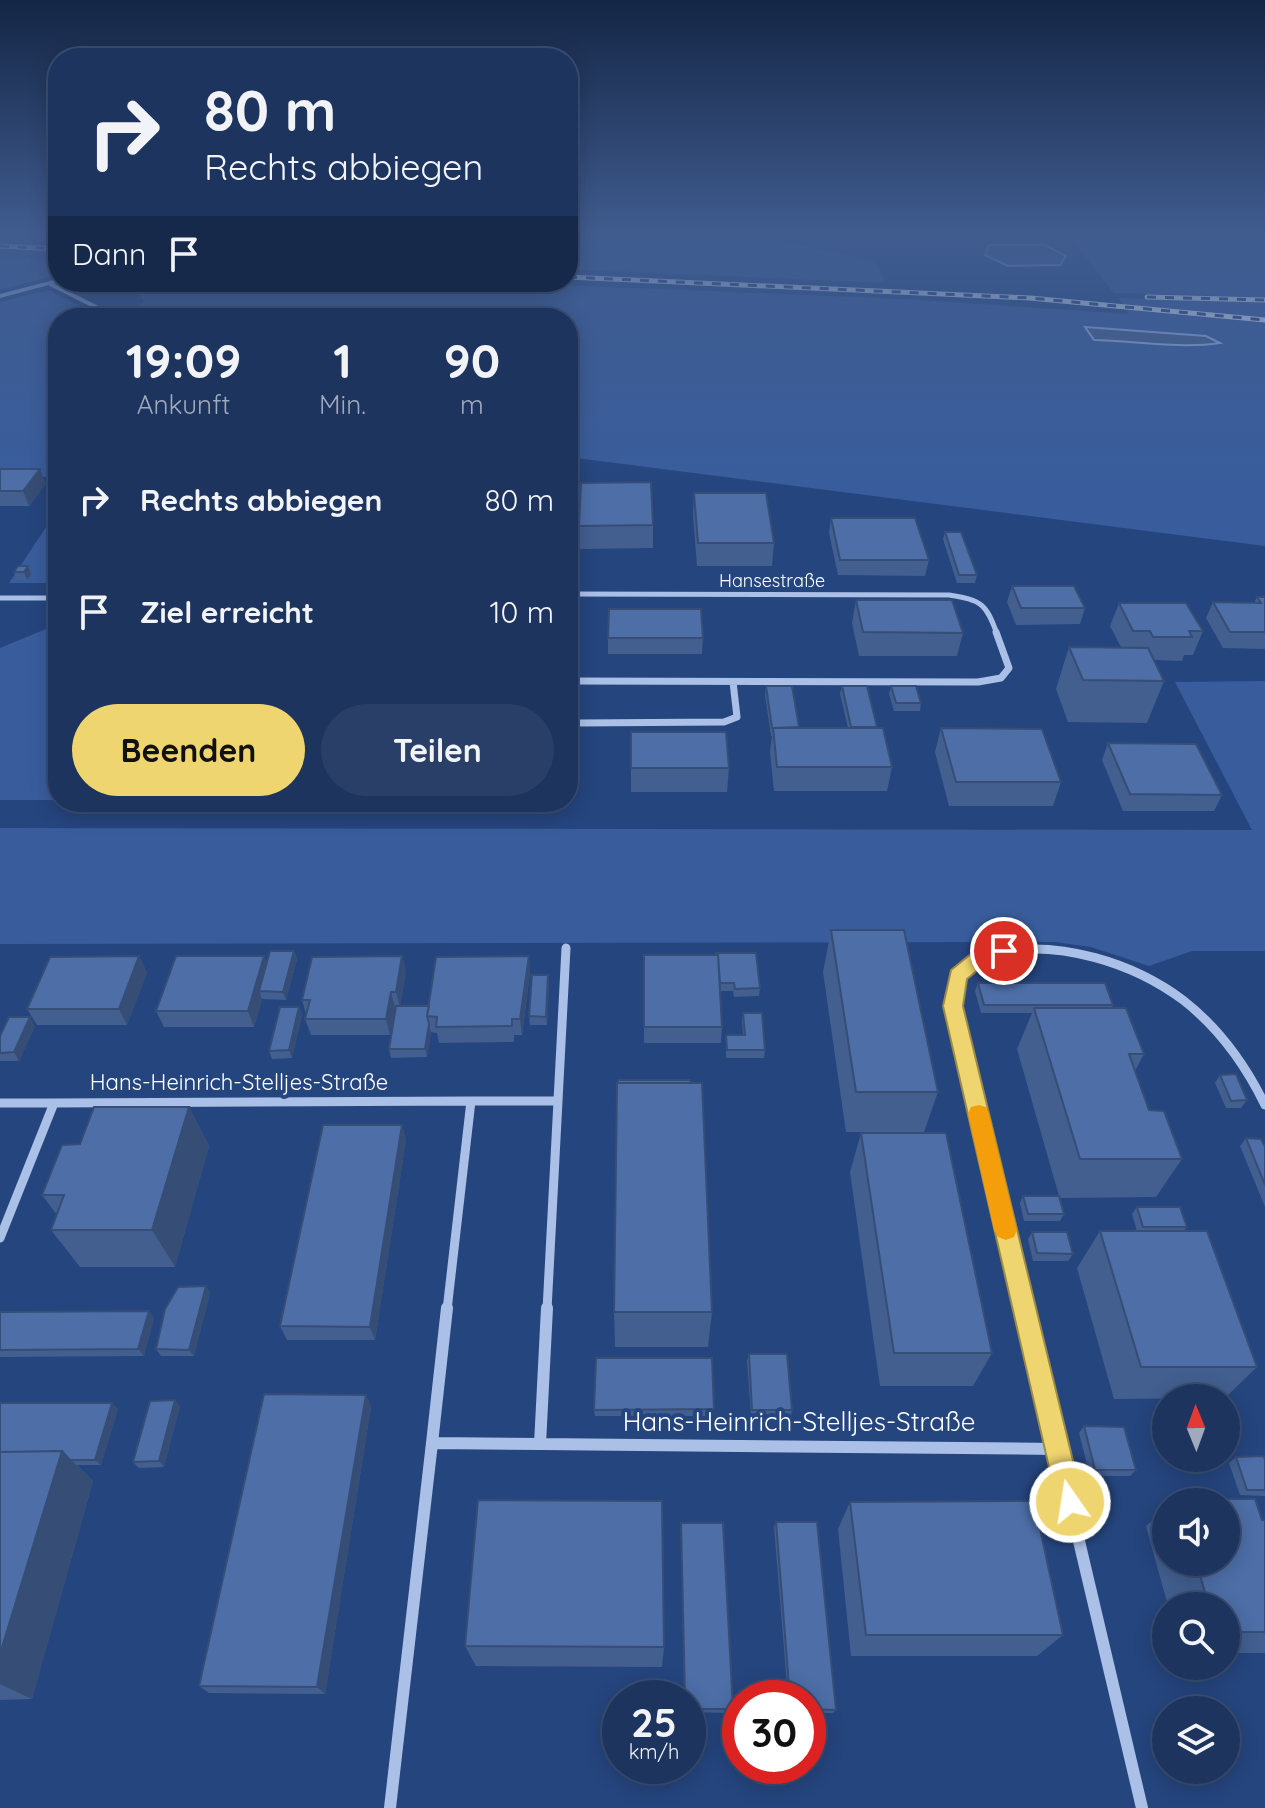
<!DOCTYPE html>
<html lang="de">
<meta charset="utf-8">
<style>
:root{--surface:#1c345e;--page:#293f67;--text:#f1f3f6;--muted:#a0aabc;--line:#3a4f73;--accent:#efd56f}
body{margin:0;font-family:Quicksand,sans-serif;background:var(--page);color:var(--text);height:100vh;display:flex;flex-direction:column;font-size:30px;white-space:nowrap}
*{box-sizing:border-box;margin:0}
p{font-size:26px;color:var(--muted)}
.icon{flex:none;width:44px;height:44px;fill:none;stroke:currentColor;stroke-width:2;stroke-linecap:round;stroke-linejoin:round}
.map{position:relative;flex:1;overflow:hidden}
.drawer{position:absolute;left:48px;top:308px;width:530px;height:504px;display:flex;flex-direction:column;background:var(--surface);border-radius:32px;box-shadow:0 4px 20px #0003,0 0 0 2px var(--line)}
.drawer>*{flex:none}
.banner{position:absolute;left:48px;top:48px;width:530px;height:244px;border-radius:32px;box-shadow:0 4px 20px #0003,0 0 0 2px var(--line);background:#1c345e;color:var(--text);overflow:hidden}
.needle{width:52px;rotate:359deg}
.tools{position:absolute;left:1152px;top:1384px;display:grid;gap:16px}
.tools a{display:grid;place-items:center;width:88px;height:88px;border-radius:50%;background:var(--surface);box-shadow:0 4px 20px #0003,0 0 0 2px var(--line);font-size:40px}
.speed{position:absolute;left:602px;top:1680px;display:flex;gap:16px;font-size:40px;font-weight:700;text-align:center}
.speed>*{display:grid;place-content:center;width:104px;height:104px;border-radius:50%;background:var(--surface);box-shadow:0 4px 20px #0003,0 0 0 2px var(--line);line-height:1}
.speed small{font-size:20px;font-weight:400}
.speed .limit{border:12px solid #d22;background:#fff;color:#111}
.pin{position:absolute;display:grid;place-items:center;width:68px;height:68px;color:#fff;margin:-34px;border:4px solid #fff;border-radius:50%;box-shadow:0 2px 8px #0007}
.me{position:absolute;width:88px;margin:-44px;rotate:347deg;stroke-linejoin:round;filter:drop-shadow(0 0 6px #0008)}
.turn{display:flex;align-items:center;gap:28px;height:168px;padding:0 24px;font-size:36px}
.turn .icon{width:104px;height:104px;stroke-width:2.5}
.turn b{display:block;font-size:56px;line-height:68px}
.then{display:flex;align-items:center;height:76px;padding:0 24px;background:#0003;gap:16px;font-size:30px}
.eta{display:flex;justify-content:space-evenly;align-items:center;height:136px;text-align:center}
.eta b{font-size:48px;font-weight:700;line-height:56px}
.cta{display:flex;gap:16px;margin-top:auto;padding:16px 24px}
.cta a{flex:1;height:92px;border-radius:48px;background:var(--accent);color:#111;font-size:32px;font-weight:700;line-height:92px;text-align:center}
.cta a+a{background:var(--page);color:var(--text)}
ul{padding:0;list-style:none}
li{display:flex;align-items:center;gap:24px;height:112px;padding:0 24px}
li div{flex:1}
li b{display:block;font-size:30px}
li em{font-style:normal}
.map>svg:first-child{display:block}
.green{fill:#395d9c}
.water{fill:#465d87;stroke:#9fbae6;stroke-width:2}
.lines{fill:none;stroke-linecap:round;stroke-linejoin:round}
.minor-far4{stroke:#abc0e6;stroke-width:4}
.minor-far3{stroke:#abc0e6;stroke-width:5}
.minor-far2{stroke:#abc0e6;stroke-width:7}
.minor-far1{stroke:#abc0e6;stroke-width:9}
.minor{stroke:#abc0e6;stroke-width:12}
.tertiary{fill:#abc0e6;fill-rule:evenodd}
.rail-casing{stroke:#fff;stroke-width:5}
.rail{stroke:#25457e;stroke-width:3;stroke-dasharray:9;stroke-linecap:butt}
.wall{fill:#425f90}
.shaded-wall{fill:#364d75}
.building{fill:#4d6ea7;stroke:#364d75;stroke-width:2}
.route{fill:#efd56f;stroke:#9b8a48;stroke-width:2}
.slow{fill:#f59e0b}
.labels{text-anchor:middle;stroke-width:8;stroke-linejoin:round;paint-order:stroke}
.far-street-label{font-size:18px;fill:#fff;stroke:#25457e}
.street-label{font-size:22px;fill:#fff;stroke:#25457e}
.near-street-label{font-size:26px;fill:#fff;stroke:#25457e}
</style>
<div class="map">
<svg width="1265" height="1808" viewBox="0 0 1265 1808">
<rect width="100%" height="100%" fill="#25457e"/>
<!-- green -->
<path class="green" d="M568,235h191l117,27 9,21 -317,-14z
M1068,235h197v62l-151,-4z
M0,258l58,2v14l-58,16z
M130,282h131l168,8 5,-8h52l419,17 224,15 -11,-16 147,4v244l-697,-89v-139h-438l-3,-5 17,-11z
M48,290l56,28h-46v159h-58v-175z
M58,509v74h-49z
M58,624v176h-58v-152z
M1265,681v270h-73l-43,15 -58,-19 -36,-5 -1055,2v-116l1252,2 -77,-148z"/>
<!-- water -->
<path class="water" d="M989,245h56l21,11 -6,9 -52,1 -23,-11z
M1085,327l121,9 14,7c-41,6 -84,-2 -126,-3z"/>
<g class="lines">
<!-- minor-far4 -->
<path class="minor-far4" d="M50,284l68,34"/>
<!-- minor-far3 -->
<path class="minor-far3" d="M568,594l381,1c32,5 37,8 48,39
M0,598h58"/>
<!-- minor-far2 -->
<path class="minor-far2" d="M568,681l410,1 23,-4 8,-10 -13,-36
M568,720l9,3 147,-1 13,-5 -4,-35"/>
<!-- minor-far1 -->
<path class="minor-far1" d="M558,1101l8,-153
M0,1103h54l-54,135
M54,1103l417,-2
M447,1310l24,-209h87l-11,209
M1025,1310l-72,-304c1,-9 1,-22 5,-30 7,-14 27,-22 41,-24 62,-11 133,10 184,48 36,28 62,64 82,105"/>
<!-- minor -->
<path class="minor" d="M1024,1308l118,500
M432,1443l108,1 7,-136
M432,1443l15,-135
M540,1444l517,5
M390,1808l42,-365"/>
<!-- tertiary -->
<path class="tertiary" d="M58,279v3h2l-60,16v-4z"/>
<defs>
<path id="rail" d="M0,246l58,3
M568,277l462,21 235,22
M1147,297l118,3"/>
</defs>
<!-- rail casing -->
<use href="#rail" class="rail-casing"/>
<!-- rail -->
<use href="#rail" class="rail"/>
</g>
<!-- wall -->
<path class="wall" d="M898,235h46l-11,6 -36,-5z
M0,469l46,15 -17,22h-29z
M694,493l80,50 -2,23h-75l-4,-50z
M831,518l98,42 -4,16 -87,-1 -9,-42z
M653,525v23l-73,1 -1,-23z
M945,532l32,43 -2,8h-18l-14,-44z
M28,566l3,8 -4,6h-10l-3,-8z
M1012,586l73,22 -5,16 -64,1 -9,-23z
M1257,597h8v52l-42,-1 -17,-30 7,-16 41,1z
M856,600l107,33 -6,23h-98l-7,-33z
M1119,603l84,28 -10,24h-9l-2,6 -28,-1 10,21 -17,42 -79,-1 -12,-33 13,-42h52l-11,-21z
M608,638h95l-1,16h-94z
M766,686l33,42h49l-8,-34 2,-8 35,41 15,40 -5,24h-113l-4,-39 2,-16h-1l-6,-41z
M891,686l30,17 -1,8h-26l-5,-17z
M941,728l120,54 -8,24h-104l-14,-54z
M631,732l98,36 -2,24h-96z
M1108,743l114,52 -8,16h-91l-21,-51z
M231,802h76l-1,4 -73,1z
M831,930l107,162 -14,40h-78l-23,-160z
M294,951l3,8 -11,41 -24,-1 -8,28h-90l-8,-16 111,-47z
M644,955l116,33 -1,8 -25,1 -1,-6h-13l2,36 -1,16h-77z
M139,956l8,17 -20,52h-90l-10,-16z
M402,956l4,16 -6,34h29l100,-50 1,17 -8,62h-8v7l-75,1 -2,-10 -6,-1 -4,25 -36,1 -2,-9 7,-41h-1l-5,27h-79l-6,-16 1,-5 -4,-14z
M549,983l-2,42h-17l-1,-9z
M978,983l135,22 -1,3 32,46 -9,17 14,39 33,49 -26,38 -96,1 4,16 -4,7h-36l-4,-18 3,-7h36l-42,-147 15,-36h-51l-6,-22z
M299,1007l3,8 -10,43 -20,1 -3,-8z
M743,1013l22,37 -1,8h-38v-23h17l-1,-14z
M35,1026l-16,35h-19v-25z
M1220,1075l27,25 -6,8h-15l-11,-25z
M189,1107l20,39 -34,121h-95l-29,-37 6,-15 -15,-20 38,-51z
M402,1125l4,15 -31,200h-88l-7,-14z
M861,1133l131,220 -19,33h-93l-30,-214z
M1246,1138l19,9v60l-25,-61z
M1137,1207l50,20 -3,4 73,136 -32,31 -111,1 -37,-131 23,-37h37l-5,-17z
M1032,1232l41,22 -5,7h-35l-5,-22z
M206,1286l4,7 -16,63h-33l-5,-7z
M149,1311l5,7 -10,38 -144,1v-45z
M614,1312h98l-4,35h-93z
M749,1354l43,56 -1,6h-40l-4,-55z
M366,1395l5,12 -46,287 -116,-1 -10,-7z
M0,1403l118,6 -17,56h-24l16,16 -61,218 -32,1z
M180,1406l-16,61 -25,1 -6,-6z
M714,1409l-1,7h-118l-1,-6z
M1084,1426l52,44 -6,6h-40l-11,-43z
M1236,1457l29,3v36l-25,-1 -11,-32z
M1178,1499h77l7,21h3v133h-39v-47h-58l-22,-80 20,-17v53h60v-60h-52z
M850,1502l213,133 -26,21h-186l-13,-127z
M776,1522l60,188 -3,3h-25v-15h-20l-14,-171z
M681,1523l52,186 -1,4 -44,-1v-14h-4z
M465,1646l199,1 -2,20 -186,-1z"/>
<!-- shaded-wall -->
<path class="shaded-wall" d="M934,235h10l-11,6z
M40,469l6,15 -17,22 -6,-15z
M28,566l3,8 -4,6 -3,-8z
M294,951l3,8 -11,41 -3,-8z
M139,956l8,17 -20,52 -8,-16z
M264,956l6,16 -11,19 3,8 -8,28 -6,-16z
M402,956l4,16 -6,36 -4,-16z
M529,956l1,17 -8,62 -2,-16z
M548,975l1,8 -2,42 -1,-8z
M391,992l4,16 -5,27 -4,-16z
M299,1007l3,8 -10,43 -3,-8z
M30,1017l5,9 -16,35 -5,-9z
M429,1024l2,8 -4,25 -2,-8z
M189,1107l20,39 -34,121 -23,-37z
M402,1125l4,15 -31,200 -5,-13z
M206,1286l4,7 -16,63 -5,-6z
M149,1311l5,7 -10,38 -6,-7z
M366,1395l5,12 -46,287 -8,-7z
M175,1400l5,6 -16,61 -5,-6z
M112,1403l6,6 -17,56 -6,-5z
M62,1451l31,30 -61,218 -32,-15v-30z"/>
<!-- building -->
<path class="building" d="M0,469h40l-17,22h-23z
M651,482l2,43 -74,1 2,-43z
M694,493h72l8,50h-76z
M831,518h84l14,42h-89z
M945,532h16l16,43h-18z
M18,566h10l-4,6h-10z
M1012,586h62l11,22h-64z
M1257,597h8v35h-35l-17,-30 48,1z
M856,600h96l11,33 -100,-1z
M1119,603h67l17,28h-14l3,6h-39l-3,-6h-17z
M609,609h92l2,29h-95z
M1069,647l79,1 16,33 -81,-1z
M766,686h26l7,41 -27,1z
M842,686h25l10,41h-26z
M891,686h25l5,17h-25z
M773,728h110l9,39h-115z
M941,728l101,1 19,53h-105z
M631,732h95l3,36h-98z
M1108,743l88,1 26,51 -92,-1z
M831,930h73l34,162h-82z
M270,951h24l-11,41 -24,-1z
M716,953h40l4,35 -25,1 -1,-6h-14l-2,-28h-2z
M644,955h74l4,72h-78z
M139,956l-20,53h-92l23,-52z
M176,956h88l-16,55h-92z
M402,956l-6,36h-5l-5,27h-81l5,-19h-8l10,-43z
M529,956l-9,63h-8v7l-76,1 1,-10 -10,-1 9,-59z
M532,975h16l-2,42 -17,-1z
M978,983h127l8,22h-129z
M396,1006h33l-2,10 2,8 -4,25h-36z
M280,1007h19l-10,43 -20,1z
M1034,1008h92l18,46h-15l20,56 15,1 18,48h-102z
M743,1013h19l3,37h-38l-1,-15h19z
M9,1017h21l-16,35 -14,1v-17z
M1236,1074l11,26 -16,1 -11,-26z
M618,1080h72v3h-72z
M617,1083h85l10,229h-98z
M94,1107h95l-37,123h-101l13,-35h-22l20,-50 18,-1z
M323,1125h79l-32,202 -90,-1z
M861,1133h85l46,220h-98z
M1246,1138l15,1 4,8v38z
M1023,1196h36l5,18h-36z
M1137,1207h43l7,20h-44z
M1100,1231h107l50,136h-116z
M1032,1232h35l6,22 -36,-1z
M206,1286l-17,64 -33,-1 9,-40 13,-22z
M149,1311l-11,38 -138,1v-38z
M749,1354h38l5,56h-40z
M596,1358h116l2,51 -120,1z
M264,1394l102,1 -49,292 -118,-1z
M175,1400l-16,61 -26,1 17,-61z
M0,1403h112l-17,57h-25l-8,-9 -62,1z
M1084,1426l40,1 12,43h-41z
M62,1451l-62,203v-202z
M1264,1456l1,4v30h-18l-11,-33z
M1178,1499h77l7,21h3v112h-39v-26h-17l-13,-44h30v-60h-47z
M478,1500l184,1 2,146 -199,-1z
M1034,1501l29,134h-197l-16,-133z
M776,1522h41l19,188 -28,-1v-11h-18z
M681,1523h42l10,186h-45v-11h-3z"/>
<!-- sky -->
<linearGradient id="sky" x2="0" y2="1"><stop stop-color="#142645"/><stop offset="0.48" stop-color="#405c8f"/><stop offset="1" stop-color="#405c8f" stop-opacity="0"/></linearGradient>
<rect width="1265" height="488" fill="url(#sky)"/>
<!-- route -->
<path class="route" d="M1004,944l7,2 3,5 -3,5 -22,5 -22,18 -4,27 120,496 -3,10 -10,4 -10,-4 -3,-10 -114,-496 8,-36 26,-21z"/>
<!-- slow -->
<path class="slow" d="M979,1105l7,2 3,7 28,116 -3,7 -8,3 -8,-3 -4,-7 -26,-116 3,-7z"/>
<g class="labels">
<!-- far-street labels -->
<g class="far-street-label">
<text x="772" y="587">Hansestraße</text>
</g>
<!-- street labels -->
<g class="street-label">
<text x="239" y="1090">Hans-Heinrich-Stelljes-Straße</text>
</g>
<!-- near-street labels -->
<g class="near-street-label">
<text x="799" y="1431">Hans-Heinrich-Stelljes-Straße</text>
</g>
</g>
</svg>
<div class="tools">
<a><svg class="needle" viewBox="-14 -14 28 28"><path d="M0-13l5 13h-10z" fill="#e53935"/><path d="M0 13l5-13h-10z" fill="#a0aabc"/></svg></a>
<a><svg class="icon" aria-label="sound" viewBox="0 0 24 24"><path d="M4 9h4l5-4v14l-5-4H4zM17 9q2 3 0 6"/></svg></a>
<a><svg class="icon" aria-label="search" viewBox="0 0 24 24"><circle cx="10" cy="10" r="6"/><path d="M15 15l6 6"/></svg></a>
<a><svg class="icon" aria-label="layers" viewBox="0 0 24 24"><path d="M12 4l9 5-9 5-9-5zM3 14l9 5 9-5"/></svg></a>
</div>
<div class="speed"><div>25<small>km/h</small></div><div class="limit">30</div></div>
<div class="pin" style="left:1004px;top:951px;background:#d93025"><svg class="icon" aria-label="arrive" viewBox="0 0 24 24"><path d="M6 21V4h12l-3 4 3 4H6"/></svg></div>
<svg class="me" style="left:1070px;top:1502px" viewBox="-20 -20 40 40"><circle r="17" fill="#efd56f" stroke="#fff" stroke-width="3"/><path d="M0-11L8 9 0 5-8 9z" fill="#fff"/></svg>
<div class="banner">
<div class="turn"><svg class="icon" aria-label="right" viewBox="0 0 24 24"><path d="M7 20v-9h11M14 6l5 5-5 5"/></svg><div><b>80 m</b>Rechts abbiegen</div></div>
<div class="then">Dann<svg class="icon" aria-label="arrive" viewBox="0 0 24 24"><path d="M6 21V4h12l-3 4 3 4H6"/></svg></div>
</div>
<section class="drawer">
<div class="eta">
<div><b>19:09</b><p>Ankunft</p></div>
<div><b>1</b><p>Min.</p></div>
<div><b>90</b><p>m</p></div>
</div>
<ul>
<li><svg class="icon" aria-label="right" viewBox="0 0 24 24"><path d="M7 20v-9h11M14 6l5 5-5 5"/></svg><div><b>Rechts abbiegen</b></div><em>80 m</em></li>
<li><svg class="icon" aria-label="arrive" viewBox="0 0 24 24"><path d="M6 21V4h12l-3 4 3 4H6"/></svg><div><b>Ziel erreicht</b></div><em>10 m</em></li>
</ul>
<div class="cta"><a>Beenden</a><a>Teilen</a></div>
</section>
</div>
